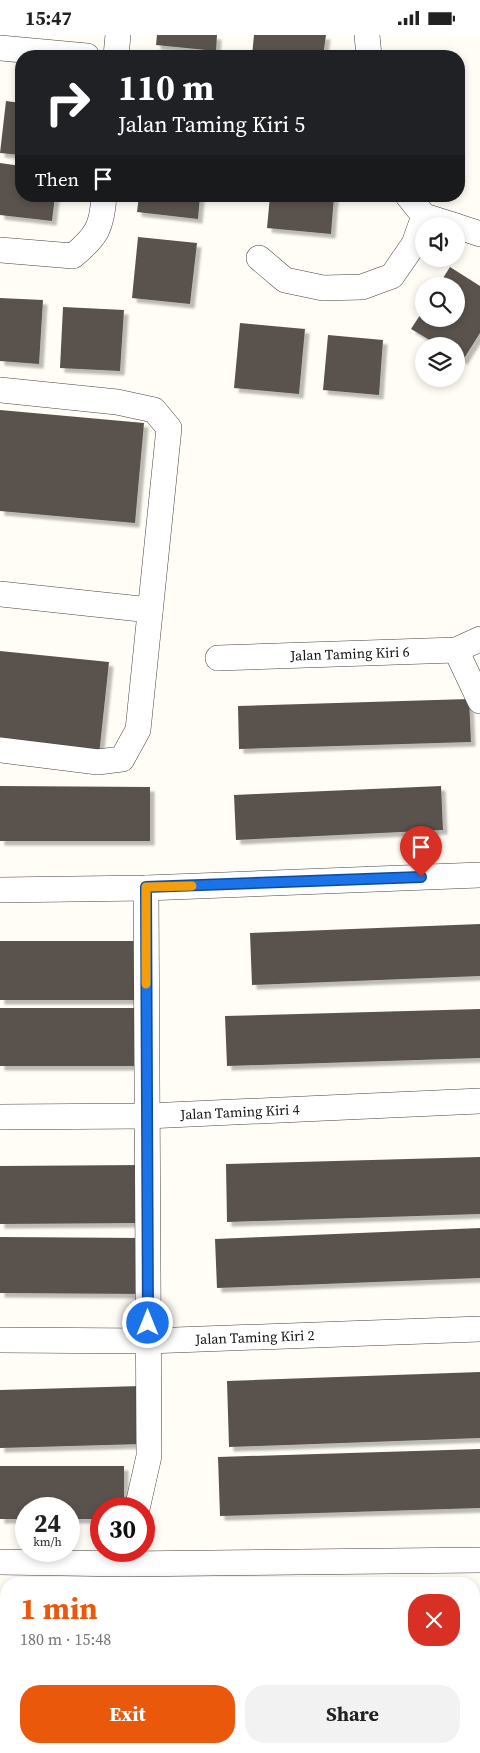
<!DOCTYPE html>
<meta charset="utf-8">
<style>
:root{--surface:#fff;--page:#f2f2f2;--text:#222;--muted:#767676;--accent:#ea580c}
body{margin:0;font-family:"Source Serif 4",serif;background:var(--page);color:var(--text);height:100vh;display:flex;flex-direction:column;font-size:19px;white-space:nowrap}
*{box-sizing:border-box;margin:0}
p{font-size:16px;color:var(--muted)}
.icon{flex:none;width:28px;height:28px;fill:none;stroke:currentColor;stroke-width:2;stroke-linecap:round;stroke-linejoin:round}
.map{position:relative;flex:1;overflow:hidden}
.details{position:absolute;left:0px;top:1542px;width:480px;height:176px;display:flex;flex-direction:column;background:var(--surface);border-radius:20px 20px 0 0;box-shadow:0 2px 8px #0003}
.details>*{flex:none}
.banner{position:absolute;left:15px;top:15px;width:450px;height:152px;border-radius:20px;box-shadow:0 2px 8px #0003;background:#202124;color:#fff;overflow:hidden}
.controls{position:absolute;left:415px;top:182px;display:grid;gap:10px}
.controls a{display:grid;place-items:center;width:50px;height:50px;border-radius:50%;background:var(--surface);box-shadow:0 2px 8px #0003;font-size:25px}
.speed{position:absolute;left:15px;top:1462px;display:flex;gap:10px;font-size:25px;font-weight:700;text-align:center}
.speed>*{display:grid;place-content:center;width:65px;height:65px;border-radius:50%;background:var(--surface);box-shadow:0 2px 8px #0003;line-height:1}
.speed small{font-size:12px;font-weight:400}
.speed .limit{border:8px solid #d22;background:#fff;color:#111}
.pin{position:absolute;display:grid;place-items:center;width:42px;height:42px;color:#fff;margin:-51px -21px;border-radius:50% 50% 50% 0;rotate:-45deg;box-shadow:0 0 5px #0007}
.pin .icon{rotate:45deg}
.me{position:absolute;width:55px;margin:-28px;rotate:0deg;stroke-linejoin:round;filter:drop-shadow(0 0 4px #0008)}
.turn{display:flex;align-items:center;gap:18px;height:105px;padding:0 20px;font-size:22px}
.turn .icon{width:65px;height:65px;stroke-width:2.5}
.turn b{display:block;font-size:35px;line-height:42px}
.then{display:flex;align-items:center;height:48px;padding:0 20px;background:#0003;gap:10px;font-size:19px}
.round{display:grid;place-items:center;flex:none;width:52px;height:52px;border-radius:20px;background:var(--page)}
.headline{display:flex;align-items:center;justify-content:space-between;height:85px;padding:0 20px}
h1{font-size:30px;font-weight:700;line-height:38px;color:var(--accent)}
.action{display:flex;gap:10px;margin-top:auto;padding:10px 20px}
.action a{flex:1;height:58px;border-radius:20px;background:var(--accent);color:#fff;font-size:20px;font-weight:700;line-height:58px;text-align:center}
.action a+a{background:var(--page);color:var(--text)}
.status{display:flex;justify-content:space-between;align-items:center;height:35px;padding:0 25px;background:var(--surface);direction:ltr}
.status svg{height:14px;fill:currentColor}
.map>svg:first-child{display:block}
.building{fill:#5a524d;filter:url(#shadow)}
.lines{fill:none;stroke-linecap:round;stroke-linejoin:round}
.minor-casing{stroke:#444;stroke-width:26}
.highway-casing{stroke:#222;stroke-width:29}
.minor{stroke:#fff;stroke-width:25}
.highway{stroke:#f5a25d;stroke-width:28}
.route-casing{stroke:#114b97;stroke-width:12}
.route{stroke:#1a73e8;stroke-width:9}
.slow{stroke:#f59e0b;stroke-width:9}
.labels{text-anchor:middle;stroke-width:5;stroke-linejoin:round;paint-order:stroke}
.street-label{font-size:14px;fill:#111;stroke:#fff}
</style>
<div class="status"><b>15:47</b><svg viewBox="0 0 49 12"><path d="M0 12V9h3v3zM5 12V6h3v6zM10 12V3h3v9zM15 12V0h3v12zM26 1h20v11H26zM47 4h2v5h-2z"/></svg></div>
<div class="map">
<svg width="480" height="1718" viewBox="0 0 480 1718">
<defs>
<filter id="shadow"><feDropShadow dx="4.5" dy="4.5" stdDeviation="1" flood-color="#0004"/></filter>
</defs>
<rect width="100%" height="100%" fill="#fffdf5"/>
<!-- building -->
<path class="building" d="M157,0h60l-1,16 -60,-6z
M254,0h72l-3,21h-71z
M6,66l15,2v52l-21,-2z
M0,128l21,3v30h34l-3,25 -52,-6z
M139,161h61l-2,23 -61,-7z
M270,161h64l-3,38 -64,-6z
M138,202l59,6 -7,61 -58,-6z
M450,232l30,19v47l-17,27 -7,-4v-10h-16l-29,-17 13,-20v10h32v-33h-18z
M0,263l43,2 -4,64 -39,-3z
M63,272l61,3 -4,61 -60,-3z
M240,288l65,6 -6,65 -65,-6z
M328,300l55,5 -4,55 -56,-5z
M0,375l144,13 -9,100 -135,-12z
M0,616l109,11 -10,93 -99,-10z
M469,664l2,43 -232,7 -1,-43z
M0,751l150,1v54h-150z
M441,751l2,44 -207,10 -2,-45z
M480,889v52l-228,9 -2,-52z
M0,906h142v59h-142z
M0,973h141v58h-141z
M480,974v49l-253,8 -2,-50z
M480,1122v57l-253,8 -1,-58z
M143,1130v58l-143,1v-58z
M480,1193v50l-263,10 -2,-49z
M0,1202l143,1v56l-143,-1z
M480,1337v66l-251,9 -2,-66z
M141,1351l1,58 -142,4v-58z
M480,1414v59l-260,8 -2,-59z
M0,1431h124v43h-23v10h-32v-10h-43v10h-26z
M440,1713h40v5h-40z"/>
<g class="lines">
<defs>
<g id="minor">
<path d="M367,0l2,21"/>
<path d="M0,13l87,8"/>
<path d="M116,21l2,-21"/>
<path d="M408,161l16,20 32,10"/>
<path d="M456,191l24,8"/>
<path d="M0,215l73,6c24,-20 29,-29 31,-60"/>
<path d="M259,223l26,22 38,8 39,-1 30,-11 22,-32 10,-28"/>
<path d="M0,355l117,12 37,8 15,18 -31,302 -16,29 -24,3 -98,-12"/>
<path d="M0,559l150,16"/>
<path d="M456,615l24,51"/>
<path id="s1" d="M218,623l238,-8 24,-11"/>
<path d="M0,855l146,-2 334,-13"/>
<path id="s2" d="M0,1082l147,-1 333,-15"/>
<path id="s3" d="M0,1305l148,1 332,-12"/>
<path d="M137,1474l12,-53 -3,-568"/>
<path d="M0,1527l126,2 354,-4"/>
<path d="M0,1675l6,-2"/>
<path d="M474,1707h6"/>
<path d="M78,1718l194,-6"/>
</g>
<path id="highway" d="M474,1607l6,-1
M0,1608h6
M474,1649h6
M0,1651h6"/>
</defs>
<!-- minor casing -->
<use href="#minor" class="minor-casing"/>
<!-- highway casing -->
<use href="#highway" class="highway-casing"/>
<!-- minor -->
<use href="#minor" class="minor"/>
<!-- highway -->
<use href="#highway" class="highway"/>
</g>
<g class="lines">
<defs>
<path id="route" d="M148,1288l-2,-436 275,-10"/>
</defs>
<!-- route casing -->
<use href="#route" class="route-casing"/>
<!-- route -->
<use href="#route" class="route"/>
<!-- slow -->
<path class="slow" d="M146,949v-97l46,-1"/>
</g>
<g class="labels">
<!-- street labels -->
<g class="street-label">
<text dy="5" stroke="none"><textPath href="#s1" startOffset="132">Jalan Taming Kiri 6</textPath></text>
<text dy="5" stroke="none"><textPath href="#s2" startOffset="240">Jalan Taming Kiri 4</textPath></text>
<text dy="5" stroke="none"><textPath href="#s3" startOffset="255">Jalan Taming Kiri 2</textPath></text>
</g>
</g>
</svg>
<div class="controls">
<a><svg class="icon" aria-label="sound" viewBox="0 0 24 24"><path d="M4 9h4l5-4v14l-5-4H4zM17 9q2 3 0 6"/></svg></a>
<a><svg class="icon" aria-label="search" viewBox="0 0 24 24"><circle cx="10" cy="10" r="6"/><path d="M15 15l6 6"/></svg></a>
<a><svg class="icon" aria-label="layers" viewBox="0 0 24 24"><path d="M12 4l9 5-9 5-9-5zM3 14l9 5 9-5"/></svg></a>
</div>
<div class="speed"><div>24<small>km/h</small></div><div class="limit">30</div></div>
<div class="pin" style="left:421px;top:842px;background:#d93025"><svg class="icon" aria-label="arrive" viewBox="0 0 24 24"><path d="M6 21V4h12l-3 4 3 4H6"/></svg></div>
<svg class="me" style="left:148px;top:1288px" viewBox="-20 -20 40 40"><circle r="17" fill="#1a73e8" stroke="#fff" stroke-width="3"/><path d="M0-11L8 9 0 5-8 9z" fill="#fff"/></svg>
<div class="banner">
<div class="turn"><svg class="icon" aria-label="right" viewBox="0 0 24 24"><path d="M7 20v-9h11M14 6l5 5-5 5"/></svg><div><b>110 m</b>Jalan Taming Kiri 5</div></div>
<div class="then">Then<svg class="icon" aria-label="arrive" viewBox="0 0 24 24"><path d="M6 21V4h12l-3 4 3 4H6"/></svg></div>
</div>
<section class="details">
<div class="headline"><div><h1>1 min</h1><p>180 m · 15:48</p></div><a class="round" style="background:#d93025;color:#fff"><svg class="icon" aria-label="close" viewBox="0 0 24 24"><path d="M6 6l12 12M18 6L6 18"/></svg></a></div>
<div class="action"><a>Exit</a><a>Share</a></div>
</section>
</div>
